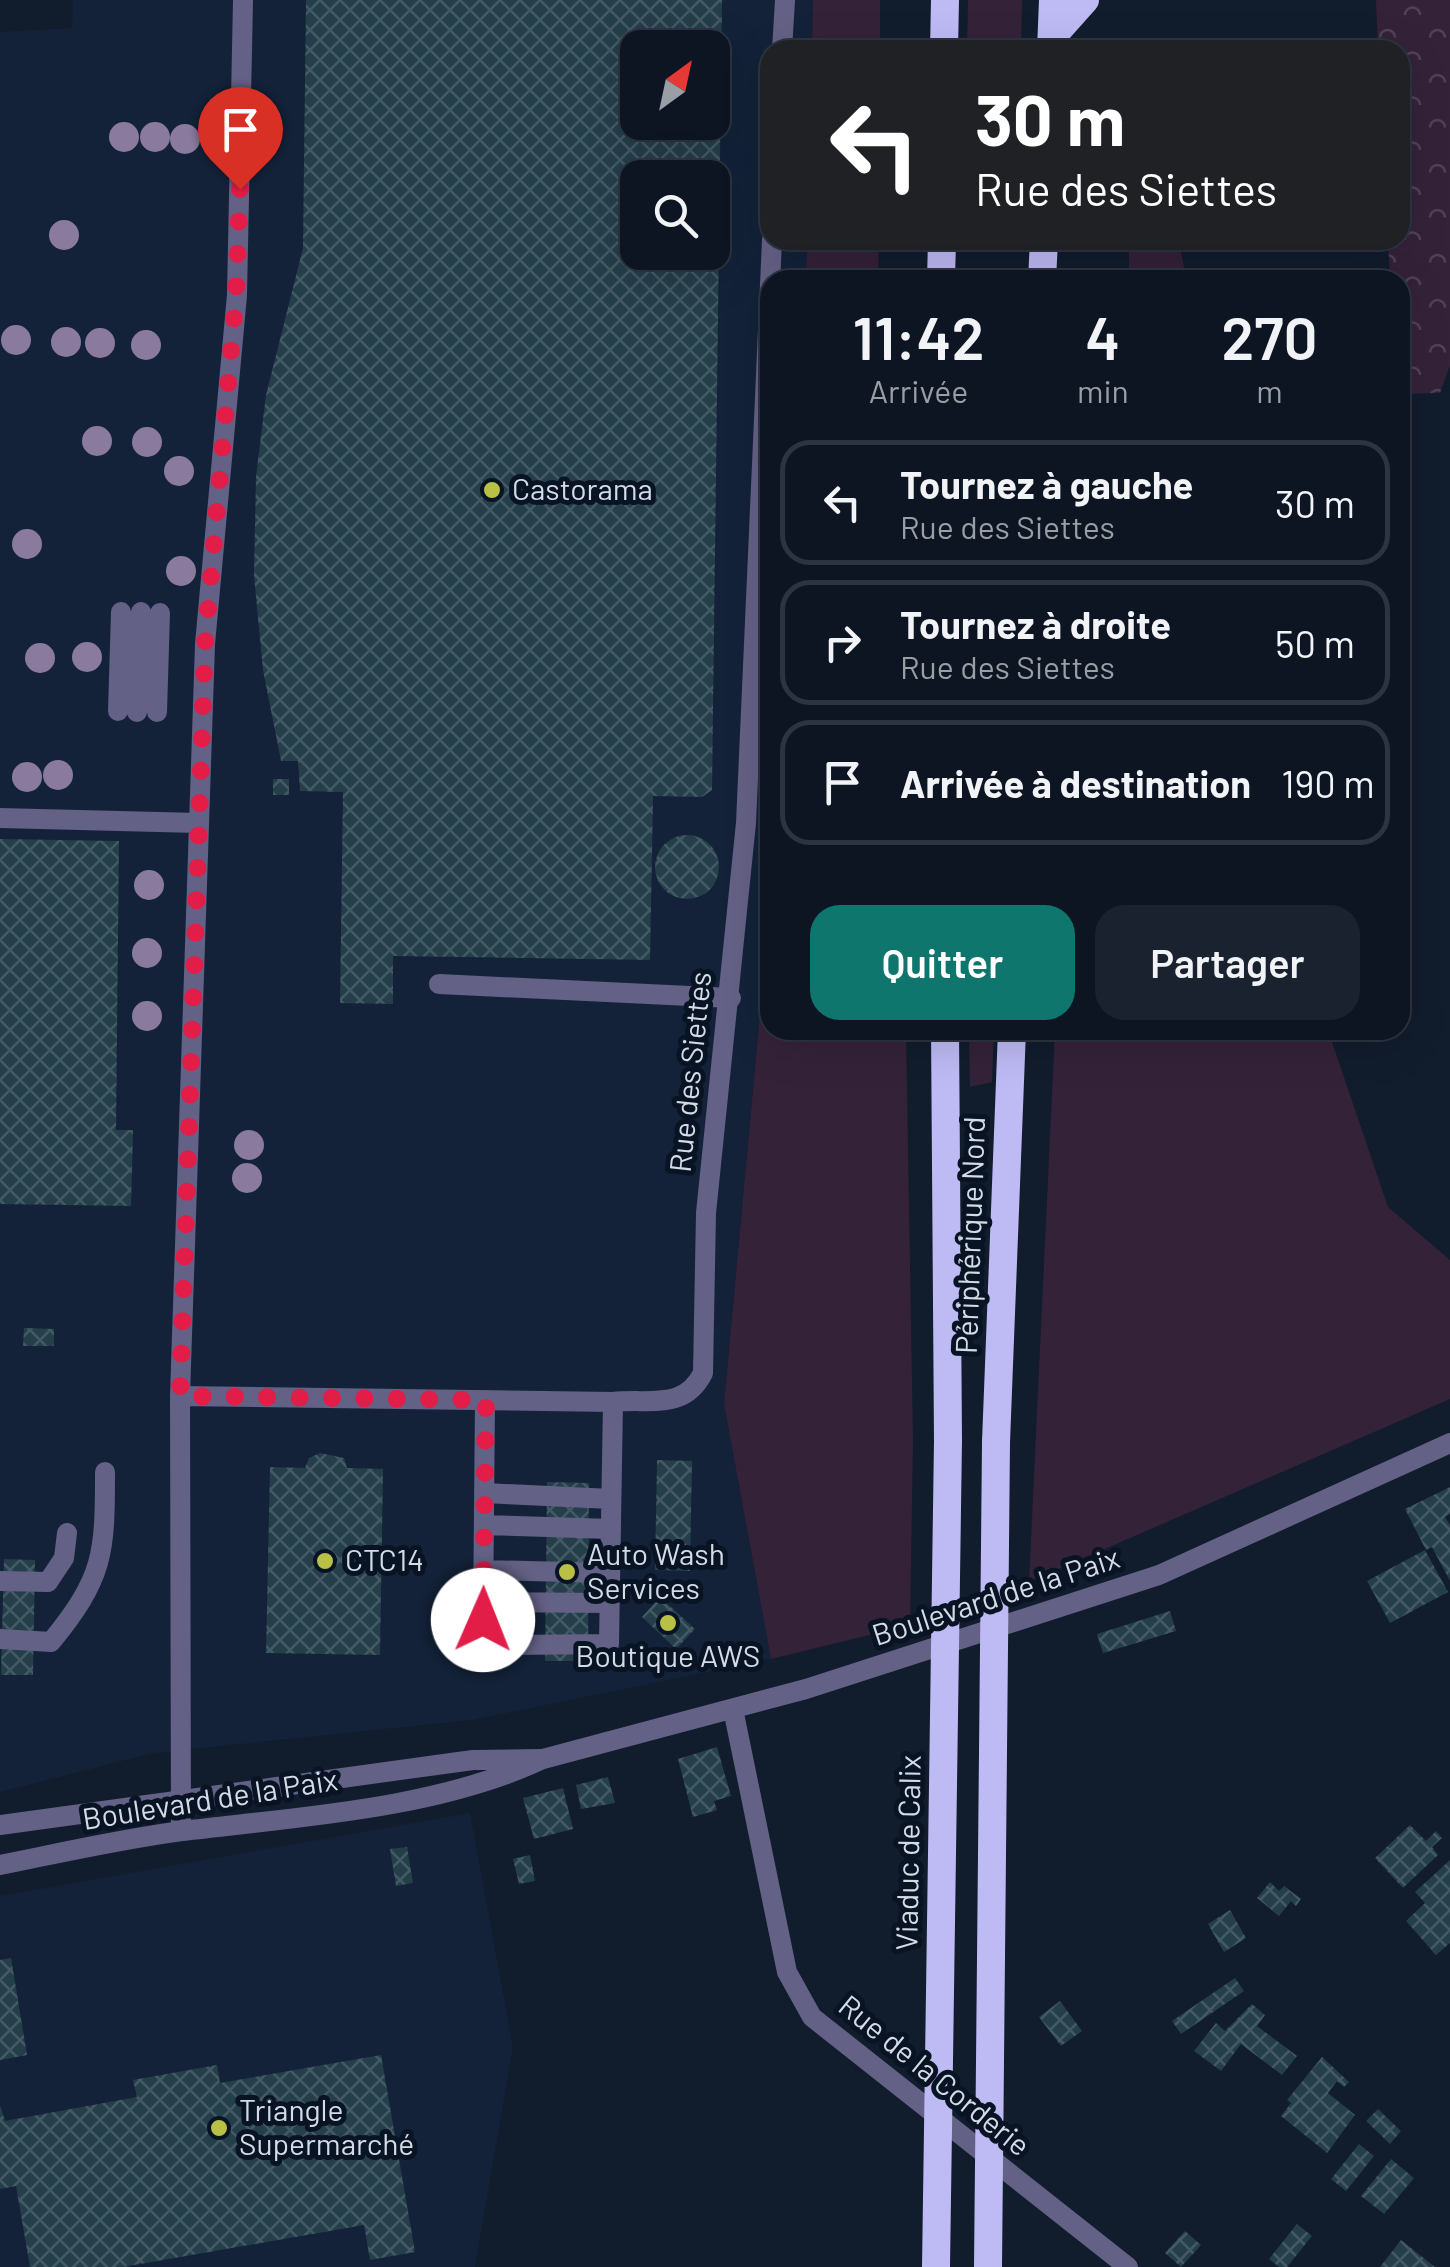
<!DOCTYPE html>
<html lang="fr">
<meta charset="utf-8">
<style>
:root{--surface:#0d1522;--page:#1b222f;--text:#f1f3f6;--muted:#9a9fa5;--line:#2d3440;--accent:#0f766e}
body{margin:0;font-family:Barlow,sans-serif;background:var(--page);color:var(--text);height:100vh;display:flex;flex-direction:column;font-size:38px;white-space:nowrap}
*{box-sizing:border-box;margin:0}
p{font-size:32px;color:var(--muted)}
.icon{flex:none;width:55px;height:55px;fill:none;stroke:currentColor;stroke-width:2;stroke-linecap:round;stroke-linejoin:round}
.map{position:relative;flex:1;overflow:hidden}
.drawer{position:absolute;left:760px;top:270px;width:650px;height:770px;display:flex;flex-direction:column;background:var(--surface);border-radius:30px;box-shadow:0 10px 40px #0002,0 0 0 2px var(--line)}
.drawer>*{flex:none}
.hud{position:absolute;left:760px;top:40px;width:650px;height:210px;border-radius:30px;box-shadow:0 10px 40px #0002,0 0 0 2px var(--line);background:#202124;color:#fff;overflow:hidden}
.needle{width:65px;rotate:33deg}
.tools{position:absolute;left:620px;top:30px;display:grid;gap:20px}
.tools a{display:grid;place-items:center;width:110px;height:110px;border-radius:20px;background:var(--surface);box-shadow:0 10px 40px #0002,0 0 0 2px var(--line);font-size:50px}
.pin{position:absolute;display:grid;place-items:center;width:85px;height:85px;color:#fff;margin:-102px -42px;border-radius:50% 50% 50% 0;rotate:-45deg;box-shadow:0 0 10px #0007}
.pin .icon{rotate:45deg}
.me{position:absolute;width:110px;margin:-55px;rotate:1deg;stroke-linejoin:round;filter:drop-shadow(0 0 8px #0008)}
.turn{display:flex;align-items:center;gap:35px;height:210px;padding:0 50px;font-size:45px}
.turn .icon{width:130px;height:130px;stroke-width:2.5}
.turn b{display:block;font-size:70px;line-height:85px}
.eta{display:flex;justify-content:space-evenly;align-items:center;height:170px;text-align:center}
.eta b{font-size:60px;font-weight:600;line-height:70px}
.action{display:flex;gap:20px;margin-top:auto;padding:20px 50px}
.action a{flex:1;height:115px;border-radius:30px;background:var(--accent);color:#fff;font-size:40px;font-weight:600;line-height:115px;text-align:center}
.action a+a{background:var(--page);color:var(--text)}
ul{padding:0;list-style:none}
li{display:flex;align-items:center;gap:30px;height:125px;margin:0 20px 15px;padding:0 30px;border:5px solid var(--line);border-radius:30px}
li div{flex:1}
li b{display:block;font-size:38px}
li em{font-style:normal}
.map>svg:first-child{display:block}
.built{fill:#132239;fill-rule:evenodd}
.green{fill:#342239}
.park{fill:url(#park-crowns)}
.building{fill:url(#building-cross-hatch);fill-rule:evenodd}
.lines{fill:none;stroke-linecap:round;stroke-linejoin:round}
.service{stroke:#646186;stroke-width:20}
.minor{stroke:#646186;stroke-width:20}
.tertiary{stroke:#646186;stroke-width:20}
.trunk{stroke:#bebaf4;stroke-width:28}
.trunk-bridge{stroke:#bebaf4;stroke-width:28}
.tree{fill:#8a7b9e}
.route{stroke:#e11d48;stroke-width:18;stroke-dasharray:0 32.4}
.poi-dot{fill:#b9c046;stroke:#081323;stroke-width:4}
.labels{text-anchor:middle;stroke-width:10;stroke-linejoin:round;paint-order:stroke}
.poi-label{font-size:30px;fill:#d3dbe7;stroke:#081323;text-anchor:start}
.street-label{font-size:30px;fill:#d3dbe7;stroke:#081323}
</style>
<div class="map">
<svg width="1450" height="2267" viewBox="0 0 1450 2267">
<defs>
<pattern id="park-crowns" width="20" height="18" patternUnits="userSpaceOnUse" patternTransform="scale(2.5)"><rect width="20" height="18" fill="#342239"/><path d="M2 6a3 3 0 1 1 6 0M12 15a3 3 0 1 1 6 0" fill="none" stroke="#504256"/></pattern>
<pattern id="building-cross-hatch" width="8" height="8" patternUnits="userSpaceOnUse" patternTransform="scale(2.5)"><rect width="8" height="8" fill="#243e4a"/><path d="M0 0l8 8M0 8l8-8" fill="none" stroke="#435964"/></pattern>
</defs>
<rect width="100%" height="100%" fill="#111c2d"/>
<!-- built -->
<path class="built" d="M73,0h740l-1,50h-42v190h37l-1,40h-36v625l-46,499 47,255 -299,61 -318,33 -154,39v-1760l72,-4zM638,48h74v74h-74zM638,178h74v74h-74z
M470,1813l43,234 -38,220h-475v-371z"/>
<!-- green -->
<path class="green" d="M813,0h67v50h-68z
M968,0h54l-1,50h-54z
M807,240h72l-1,40h-72z
M1129,240h49l9,40h-58z
M770,905v125h136l7,410 -3,185 -139,34 -47,-255z
M969,1030h25l-2,52 -22,5z
M1055,1030h273l60,177 62,53v139l-421,183z"/>
<!-- park -->
<path class="park" d="M1376,0h74v365l-10,28 -40,1v-114h-10l-2,-40h12v-190h-22z"/>
<!-- building -->
<path class="building" d="M306,0h416l-10,790 -10,7 -49,-1 -3,164 -257,-4v48l-53,-1 3,-211 -43,-1 -2,-30h-17l-18,-91 -9,-94 2,-99 10,-82 37,-147zM638,48h74v74h-74zM638,178h74v74h-74z
M273,779h16v16h-16z
M655 867a32 32 0 1 1 64 0a32 32 0 1 1-64 0Z
M0,839l119,2 -3,289h17l-2,76 -131,-2z
M24,1328l30,1v17h-31z
M320,1453l24,5 3,10 36,1 -3,186 -114,-2 4,-186 35,1 4,-10z
M657,1460l35,1 -2,110 -35,-1z
M547,1482l42,1 -1,178h-43z
M1450,1487v27l-5,3 5,8v56l-18,-34 -6,3 -21,-41z
M1425,1550l23,42 -58,31 -23,-42z
M4,1559l31,1 -2,115h-32z
M660,1597l35,32 -19,20 -34,-32z
M1170,1611l6,20 -73,22 -6,-19z
M717,1747l14,49 -17,5 3,9 -24,7 -15,-58z
M608,1777l7,26 -34,6 -5,-24z
M563,1788l10,41 -39,10 -11,-41z
M1410,1825l16,16 10,-10 6,7 -10,9 6,8 -35,33 -28,-30z
M407,1847l6,36 -17,3 -6,-37z
M530,1855l5,26 -16,3 -6,-25z
M1450,1860v83l-14,12 -30,-34 19,-18 -10,-11z
M1270,1882l9,9 5,-5 17,13 -5,7 -5,-5 -12,15 -22,-18z
M1230,1910l16,28 -22,14 -16,-28z
M11,1958l16,97 -27,5v-100z
M1235,1978l9,13 -63,43 -9,-13z
M1060,2001l22,30 -21,15 -22,-29z
M1252,2004l13,11 -8,11 40,30 -15,19 -41,-31 -20,27 -27,-20 22,-28 9,8z
M381,2055l34,197 -45,8 -6,-35 -241,42h-93l-14,-81 -16,3v-84l5,16 132,-24 -4,-17 84,-15 3,18z
M1322,2057l27,25 -5,5 -7,-6 -9,12 27,22 -28,38 -46,-37 10,-13 -4,-3z
M1378,2109l23,22 -11,13 -24,-23z
M1359,2144l15,12 -28,35 -15,-12z
M1391,2159l23,19 -30,36 -23,-18z
M1297,2224l15,12 -25,31h-8l-10,-8z
M1185,2231l16,14 -20,22 -16,-14z
M1401,2240l34,27h-55z"/>
<g class="lines">
<!-- service -->
<path class="service" d="M118,711l3,-99
M137,712l4,-100
M157,712l3,-99
M0,818l198,5
M439,984l292,14
M180,1396l25,-752 32,-349 6,-295
M485,1400l-2,220 4,17 17,8 105,-1 4,-242
M484,1493l127,6
M484,1525l127,4
M483,1570l127,3
M0,1581l48,1 16,-24 3,-25
M483,1602l126,1
M0,1639l51,3c53,-65 54,-88 54,-170"/>
<!-- minor -->
<path class="minor" d="M782,50l3,-50
M733,1709l54,263 25,45 316,250
M181,1831l-1,-435 433,6c37,-4 71,9 90,-29l3,-160 40,-390 26,-583"/>
<!-- tertiary -->
<path class="tertiary" d="M0,1825l473,-65 68,-1
M0,1865c60,-12 121,-26 182,-34 116,-14 254,-22 361,-72l263,-70 353,-114 291,-132"/>
<!-- trunk -->
<path class="trunk" d="M1052,37l33,-37
M944,50l1,-50
M1051,50l2,-50
M941,280l1,-40
M1042,280l2,-40
M945,1030l3,410
M996,1442l16,-412"/>
<!-- trunk-bridge -->
<path class="trunk-bridge" d="M936,2267l12,-827
M988,2267l8,-825"/>
</g>
<!-- trees -->
<g class="tree">
<circle cx="124" cy="137" r="15"/>
<circle cx="155" cy="137" r="15"/>
<circle cx="185" cy="139" r="15"/>
<circle cx="64" cy="235" r="15"/>
<circle cx="16" cy="340" r="15"/>
<circle cx="66" cy="342" r="15"/>
<circle cx="100" cy="343" r="15"/>
<circle cx="146" cy="345" r="15"/>
<circle cx="97" cy="441" r="15"/>
<circle cx="147" cy="442" r="15"/>
<circle cx="179" cy="471" r="15"/>
<circle cx="27" cy="544" r="15"/>
<circle cx="181" cy="571" r="15"/>
<circle cx="87" cy="657" r="15"/>
<circle cx="40" cy="658" r="15"/>
<circle cx="58" cy="775" r="15"/>
<circle cx="27" cy="777" r="15"/>
<circle cx="149" cy="885" r="15"/>
<circle cx="147" cy="953" r="15"/>
<circle cx="147" cy="1016" r="15"/>
<circle cx="249" cy="1145" r="15"/>
<circle cx="247" cy="1178" r="15"/>
</g>
<g class="lines">
<!-- route -->
<path class="route" d="M240,189l-4,106 -31,349 -25,752 306,4 -3,220"/>
</g>
<!-- markers -->
<g class="poi-dot">
<circle cx="492" cy="490" r="10"/>
<circle cx="325" cy="1561" r="10"/>
<circle cx="567" cy="1572" r="10"/>
<circle cx="668" cy="1623" r="10"/>
<circle cx="219" cy="2128" r="10"/>
</g>
<g class="labels">
<!-- poi labels -->
<g class="poi-label">
<text x="512" y="500">Castorama</text>
<text x="587" y="1565">Auto Wash<tspan x="587" dy="34">Services</tspan></text>
<text x="345" y="1571">CTC14</text>
<text x="668" y="1667" text-anchor="middle">Boutique AWS</text>
<text x="239" y="2121">Triangle<tspan x="239" dy="34">Supermarché</tspan></text>
</g>
<!-- street labels -->
<g class="street-label">
<text transform="translate(691 1072) rotate(-84)" y="10">Rue des Siettes</text>
<text transform="translate(971 1235) rotate(-88)" y="10">Périphérique Nord</text>
<text transform="translate(996 1597) rotate(-18)" y="10">Boulevard de la Paix</text>
<text transform="translate(210 1800) rotate(-9)" y="10">Boulevard de la Paix</text>
<text transform="translate(909 1853) rotate(-89)" y="10">Viaduc de Calix</text>
<text transform="translate(934 2076) rotate(39)" y="10">Rue de la Corderie</text>
</g>
</g>
</svg>
<div class="tools">
<a><svg class="needle" viewBox="-14 -14 28 28"><path d="M0-13l5 13h-10z" fill="#e53935"/><path d="M0 13l5-13h-10z" fill="#9a9fa5"/></svg></a>
<a><svg class="icon" aria-label="search" viewBox="0 0 24 24"><circle cx="10" cy="10" r="6"/><path d="M15 15l6 6"/></svg></a>
</div>
<div class="pin" style="left:240px;top:189px;background:#d93025"><svg class="icon" aria-label="arrive" viewBox="0 0 24 24"><path d="M6 21V4h12l-3 4 3 4H6"/></svg></div>
<svg class="me" style="left:483px;top:1620px" viewBox="-20 -20 40 40"><circle r="19" fill="#fff"/><path d="M0-13L10 11 0 6-10 11z" fill="#e11d48"/></svg>
<div class="hud">
<div class="turn"><svg class="icon" aria-label="left" viewBox="0 0 24 24"><path d="M17 20v-9H6M10 6l-5 5 5 5"/></svg><div><b>30 m</b>Rue des Siettes</div></div>
</div>
<section class="drawer">
<div class="eta">
<div><b>11:42</b><p>Arrivée</p></div>
<div><b>4</b><p>min</p></div>
<div><b>270</b><p>m</p></div>
</div>
<ul>
<li><svg class="icon" aria-label="left" viewBox="0 0 24 24"><path d="M17 20v-9H6M10 6l-5 5 5 5"/></svg><div><b>Tournez à gauche</b><p>Rue des Siettes</p></div><em>30 m</em></li>
<li><svg class="icon" aria-label="right" viewBox="0 0 24 24"><path d="M7 20v-9h11M14 6l5 5-5 5"/></svg><div><b>Tournez à droite</b><p>Rue des Siettes</p></div><em>50 m</em></li>
<li><svg class="icon" aria-label="arrive" viewBox="0 0 24 24"><path d="M6 21V4h12l-3 4 3 4H6"/></svg><div><b>Arrivée à destination</b></div><em>190 m</em></li>
</ul>
<div class="action"><a>Quitter</a><a>Partager</a></div>
</section>
</div>
